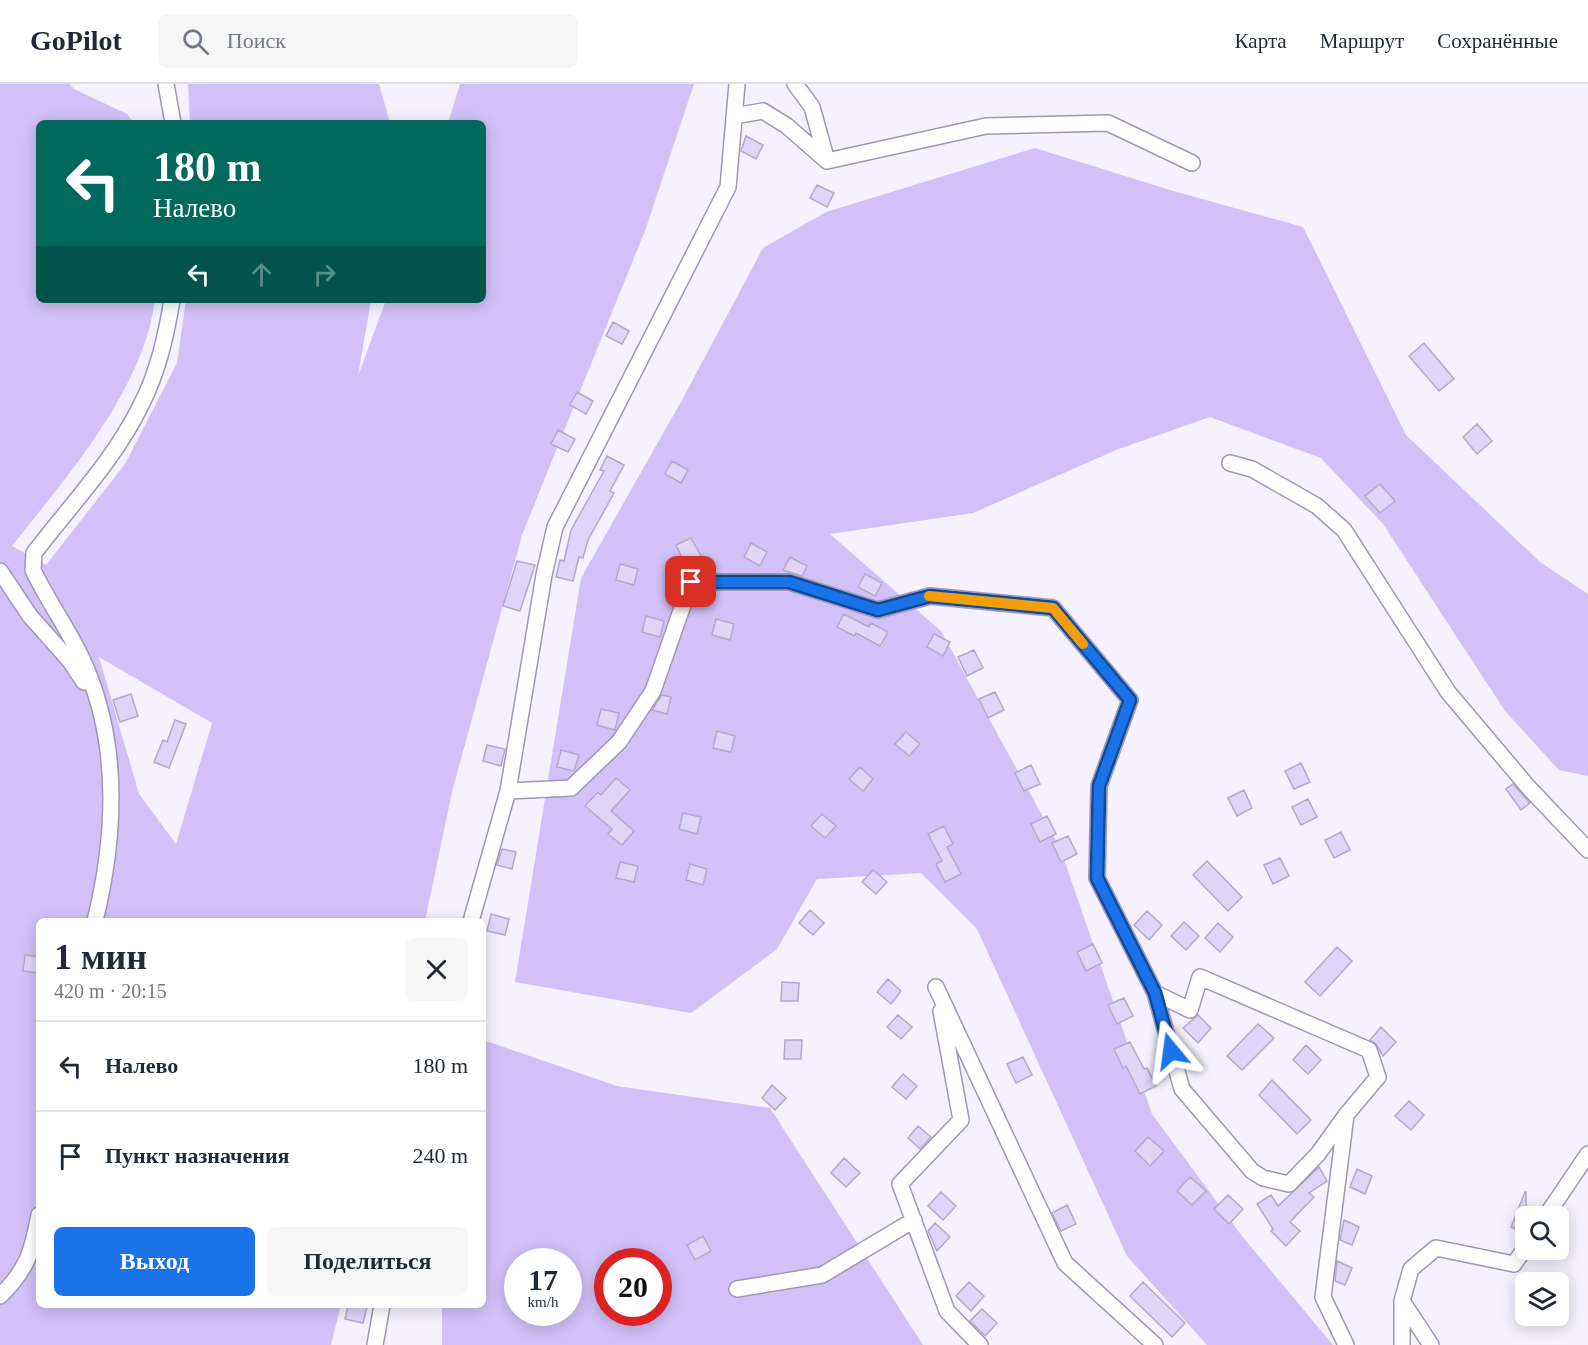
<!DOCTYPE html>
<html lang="ru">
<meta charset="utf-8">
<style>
:root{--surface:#fff;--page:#f6f6f7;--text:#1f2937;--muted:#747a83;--line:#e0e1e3;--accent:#1a73e8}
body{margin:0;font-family:"Times New Roman",serif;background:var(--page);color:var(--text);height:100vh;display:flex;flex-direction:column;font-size:22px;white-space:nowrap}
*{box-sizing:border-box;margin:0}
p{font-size:20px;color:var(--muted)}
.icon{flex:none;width:33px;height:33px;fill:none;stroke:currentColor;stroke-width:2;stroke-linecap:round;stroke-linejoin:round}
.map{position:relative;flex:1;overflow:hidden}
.sheet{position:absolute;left:36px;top:834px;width:450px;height:390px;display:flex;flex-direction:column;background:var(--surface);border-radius:9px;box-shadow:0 3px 15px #0003}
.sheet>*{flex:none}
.guide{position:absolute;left:36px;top:36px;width:450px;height:183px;border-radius:9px;box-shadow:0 3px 15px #0003;background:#00695c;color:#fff;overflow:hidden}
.fabs{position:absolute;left:1515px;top:1122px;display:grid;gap:12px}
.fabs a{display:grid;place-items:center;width:54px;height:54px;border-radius:9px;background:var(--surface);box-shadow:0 3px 15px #0003;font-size:30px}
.speed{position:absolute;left:504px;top:1164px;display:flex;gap:12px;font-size:30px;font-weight:700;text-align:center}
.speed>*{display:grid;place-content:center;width:78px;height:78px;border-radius:50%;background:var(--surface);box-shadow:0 3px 15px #0003;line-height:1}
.speed small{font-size:15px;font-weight:400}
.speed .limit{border:9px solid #d22;background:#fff;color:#111}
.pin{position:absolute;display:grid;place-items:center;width:51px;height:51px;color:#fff;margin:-26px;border-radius:12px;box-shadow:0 3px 9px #0006}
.me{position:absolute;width:66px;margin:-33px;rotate:344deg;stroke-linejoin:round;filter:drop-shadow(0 0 4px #0008)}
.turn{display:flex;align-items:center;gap:21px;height:126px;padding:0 18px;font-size:27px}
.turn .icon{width:78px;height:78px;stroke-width:2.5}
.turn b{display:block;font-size:42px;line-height:51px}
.lanes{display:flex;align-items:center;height:57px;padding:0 18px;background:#0003;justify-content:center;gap:30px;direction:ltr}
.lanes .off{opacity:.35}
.round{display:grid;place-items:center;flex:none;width:63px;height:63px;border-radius:9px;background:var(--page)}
.summary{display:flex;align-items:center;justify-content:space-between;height:102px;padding:0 18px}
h1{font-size:36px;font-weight:800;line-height:45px}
.button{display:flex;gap:12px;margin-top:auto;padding:12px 18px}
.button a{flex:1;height:69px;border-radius:9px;background:var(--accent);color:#fff;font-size:24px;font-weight:800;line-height:69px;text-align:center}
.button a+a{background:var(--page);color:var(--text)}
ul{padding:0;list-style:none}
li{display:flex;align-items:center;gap:18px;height:90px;padding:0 18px;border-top:2px solid var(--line)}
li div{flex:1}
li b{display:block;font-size:22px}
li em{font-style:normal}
header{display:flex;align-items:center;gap:36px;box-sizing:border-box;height:84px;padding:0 30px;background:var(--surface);border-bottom:2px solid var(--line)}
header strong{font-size:28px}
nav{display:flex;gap:33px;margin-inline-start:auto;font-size:21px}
.search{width:420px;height:54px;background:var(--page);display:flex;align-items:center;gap:15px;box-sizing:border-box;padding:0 21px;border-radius:9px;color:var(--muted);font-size:22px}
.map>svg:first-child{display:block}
.green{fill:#d1c1f8;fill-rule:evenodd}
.building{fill:#dfd5f9;stroke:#b2a9c9;stroke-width:1.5}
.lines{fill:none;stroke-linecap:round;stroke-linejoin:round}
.minor-casing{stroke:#a097b6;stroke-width:18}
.minor{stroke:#fff;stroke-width:15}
.route-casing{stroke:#114b97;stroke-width:15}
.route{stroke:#1a73e8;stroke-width:10}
.slow{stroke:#f59e0b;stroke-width:10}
</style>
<header>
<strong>GoPilot</strong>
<div class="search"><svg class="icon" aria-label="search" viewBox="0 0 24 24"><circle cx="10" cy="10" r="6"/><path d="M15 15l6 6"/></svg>Поиск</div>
<nav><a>Карта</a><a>Маршрут</a><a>Сохранённые</a></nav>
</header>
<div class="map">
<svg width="1588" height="1261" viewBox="0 0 1588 1261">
<rect width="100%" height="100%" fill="#f5f1ff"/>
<!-- green -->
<path class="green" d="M0,0h70l4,5 53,25 7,9h-95v177h116c-12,91 -88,176 -143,246l34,19 79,-101 52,-101 9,-63h185l-13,76 28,-76h97v-177h-35l12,-39h234l-48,144 -124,307 -70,257 -27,129h-386v384h302l-10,40h-331zM99,573l113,66 -36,121 -37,-50z
M188,0h191l11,39h-200z
M1035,64l135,42 133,37 103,208 134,127 48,32v182l-29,-6 -54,-59 -122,-187 -62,-66 -111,-41 -94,33 -143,63 -143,21 111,97 119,217 92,266 90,122 91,109h-126l-80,-89 -150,-327 -56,-56 -104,6 -40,70 -86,64 -176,-31 66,-404 101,-178 81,-152 63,-36z
M483,956l134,46 153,22 153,237h-481v-40h41zM518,1178h50v50h-50zM608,1178h50v50h-50z"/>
<!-- building -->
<path class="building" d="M746,52l17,9 -7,14 -15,-8z
M817,101l17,8 -7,14 -17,-9z
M613,238l16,9 -7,13 -16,-8z
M1424,259l30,36 -15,12 -30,-35z
M577,308l16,9 -7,13 -16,-9z
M1477,340l15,17 -15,13 -14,-17z
M558,346l17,9 -7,13 -17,-8z
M607,372l17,9 -14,26 4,2 -26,47 -5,18 -4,-1 -6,24 -17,-4 4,-17 4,1 7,-31 33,-59 -4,-1z
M672,377l16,9 -7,13 -16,-9z
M1380,400l15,17 -15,12 -15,-17z
M691,454l10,18 -16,8 -9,-19z
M751,459l16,9 -7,14 -16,-9z
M790,473l17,9 -5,10 -19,-6z
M517,477l18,4 -15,46 -17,-5z
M620,480l18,5 -4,16 -18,-5z
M865,490l17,9 -7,13 -17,-9z
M844,530l25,13 2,-4 17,9 -8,14 -24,-13 -2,3 -17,-9z
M646,532l18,5 -4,16 -18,-5z
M716,535l18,5 -4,16 -18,-5z
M934,550l16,8 -7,14 -16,-9z
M974,566l9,18 -16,8 -9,-19z
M995,608l9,18 -16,8 -9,-19z
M131,610l7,22 -18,6 -7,-22z
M662,611l9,2 -4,17 -15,-4z
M601,625l18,4 -4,17 -18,-5z
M175,636l11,4 -17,44 -15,-6 9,-22 4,2z
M717,647l18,5 -4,16 -18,-4z
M906,648l14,12 -11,12 -14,-12z
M487,661l18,4 -4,17 -18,-5z
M561,666l18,5 -5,16 -17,-4z
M1301,679l9,19 -16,7 -9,-18z
M1031,681l9,19 -16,7 -9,-18z
M860,683l13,12 -10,12 -14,-12z
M616,694l14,12 -19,21 23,20 -12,14 -14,-11 4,-5 -27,-23 13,-14 3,3z
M1513,700l17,19 -9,7 -15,-21z
M1244,706l8,18 -15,8 -9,-18z
M1308,715l9,18 -16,8 -9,-18z
M683,729l18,4 -4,17 -18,-5z
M822,730l14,12 -11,12 -14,-12z
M1047,732l9,18 -16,8 -9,-18z
M944,742l9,18 -6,3 14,27 -16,8 -9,-18 6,-3 -14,-27z
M1341,748l9,18 -16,8 -9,-18z
M1068,752l9,18 -16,8 -9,-19z
M502,765l14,3 -4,17 -15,-4z
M1280,774l9,18 -16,8 -9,-19z
M1207,777l35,36 -14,14 -35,-36z
M620,778l18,4 -4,16 -18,-4z
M690,780l17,5 -4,16 -17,-5z
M873,786l14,12 -11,12 -14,-12z
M810,826l14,13 -11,12 -14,-12z
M1147,827l15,14 -13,15 -15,-15z
M491,830l18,5 -4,16 -18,-4z
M1184,838l15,14 -13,14 -15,-14z
M1218,839l15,14 -13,15 -15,-14z
M1093,860l9,19 -16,8 -9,-19z
M1337,863l15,14 -32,35 -15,-14z
M25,871l14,2v16l-16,-2z
M888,895l13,12 -10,13 -14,-12z
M782,898l17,1 -1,18h-17z
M1124,914l9,18 -16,8 -9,-19z
M898,931l14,12 -11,12 -14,-12z
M1198,931l13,13 -13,15 -15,-15z
M1258,940l16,14 -32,32 -15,-14z
M1381,943l15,15 -13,14 -7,-12 -6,-4z
M785,956h17l-1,19h-17z
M1130,958l14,27 3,-1 9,18 -16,8 -14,-28 -3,2 -9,-19z
M1306,961l15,15 -13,14 -15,-14z
M1023,973l9,18 -16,8 -9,-19z
M903,990l14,12 -11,13 -14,-12z
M1272,996l39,40 -14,14 -38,-39z
M772,1001l14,13 -11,12 -13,-12z
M1409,1017l15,14 -13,15 -16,-14z
M918,1042l13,11 -11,12 -12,-11z
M1148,1053l16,14 -14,15 -15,-15z
M844,1074l16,15 -14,14 -15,-14z
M1319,1083l8,14 -18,12 5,4 -24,25 10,9 -14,15 -15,-15 2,-2 -16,-25 14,-9 7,11z
M1357,1085l15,7 -7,18 -15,-7z
M1190,1093l16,14 -14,14 -15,-14z
M941,1108l15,14 -13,14 -15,-14z
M1525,1108h1v41l-15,-6z
M1228,1111l15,14 -14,15 -15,-15z
M1067,1121l9,19 -15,7 -9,-18z
M1344,1136l15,7 -7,18 -12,-5z
M935,1139l15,14 -13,14 -9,-20z
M703,1152l8,15 -16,9 -8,-15z
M1337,1177l15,7 -7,17 -10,-4z
M969,1198l15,14 -13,15 -15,-15z
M1143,1198l42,41 -13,14 -42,-41z
M348,1221l19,2 -4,16 -18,-4z
M982,1225l15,14 -12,13 -15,-15z"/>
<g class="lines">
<defs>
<path id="minor" d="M166,0l7,39
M795,0l17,23 15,54 159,-35 122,-3 84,40
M734,32l29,-5 24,15 40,35
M1230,379l22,6 65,37 27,24 104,162 81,96 59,62
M0,487l30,45 40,45 14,21
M508,707l63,-3 48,-46 34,-51 38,-109h98l89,28 52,-14 123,12 77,92 -31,86 -2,92 58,115
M95,837c20,-82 25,-171 -8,-251 -14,-35 -38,-66 -54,-100l1,-17c36,-47 81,-94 107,-148 17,-33 25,-69 31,-105
M471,837l37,-130 36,-216 11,-48 173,-340 9,-103
M936,903l129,276 90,82
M941,927l20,109 -61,64 47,127 33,34
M1346,1031l-28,39 -29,30 -26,-6 -11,-7 -70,-82 -27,-96 35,17 10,-33 169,73 9,27 -32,38 -23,182 23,48
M1546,1132l42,-62
M737,1205l85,-14 92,-55
M0,1212c27,-26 32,-44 39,-81
M1402,1217v44
M375,1261l7,-40
M1431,1261l-29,-44 9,-32 25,-21 78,16 12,-17"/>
</defs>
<!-- minor casing -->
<use href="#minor" class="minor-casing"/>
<!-- minor -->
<use href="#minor" class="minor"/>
</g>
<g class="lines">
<defs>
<path id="route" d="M691,498h98l89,28 52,-14 123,12 77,92 -31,86 -2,92 58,115 16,58"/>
</defs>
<!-- route casing -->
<use href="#route" class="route-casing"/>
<!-- route -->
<use href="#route" class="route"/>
<!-- slow -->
<path class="slow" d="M929,512l124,12 30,36"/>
</g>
</svg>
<div class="fabs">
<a><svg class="icon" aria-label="search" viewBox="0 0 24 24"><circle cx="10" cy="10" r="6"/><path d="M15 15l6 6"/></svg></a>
<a><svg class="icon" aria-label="layers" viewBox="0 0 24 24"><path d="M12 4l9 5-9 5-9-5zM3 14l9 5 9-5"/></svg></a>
</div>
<div class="speed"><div>17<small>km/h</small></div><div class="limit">20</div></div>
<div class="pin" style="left:691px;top:498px;background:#d93025"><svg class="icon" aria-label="arrive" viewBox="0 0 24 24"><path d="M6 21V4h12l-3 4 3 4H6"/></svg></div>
<svg class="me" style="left:1171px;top:967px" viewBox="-20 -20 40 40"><path d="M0-17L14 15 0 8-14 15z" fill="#1a73e8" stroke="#fff" stroke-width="4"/></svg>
<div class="guide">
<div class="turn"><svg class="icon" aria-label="left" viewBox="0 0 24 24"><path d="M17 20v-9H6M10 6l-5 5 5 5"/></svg><div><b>180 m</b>Налево</div></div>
<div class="lanes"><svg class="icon" aria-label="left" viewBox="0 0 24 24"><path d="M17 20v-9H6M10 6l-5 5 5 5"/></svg><svg class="icon off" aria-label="ahead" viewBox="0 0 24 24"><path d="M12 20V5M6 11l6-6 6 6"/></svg><svg class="icon off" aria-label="right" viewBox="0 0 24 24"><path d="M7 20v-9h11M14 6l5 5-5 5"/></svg></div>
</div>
<section class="sheet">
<div class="summary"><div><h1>1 мин</h1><p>420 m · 20:15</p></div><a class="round"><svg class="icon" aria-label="close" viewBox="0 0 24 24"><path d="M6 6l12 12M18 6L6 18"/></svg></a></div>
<ul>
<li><svg class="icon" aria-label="left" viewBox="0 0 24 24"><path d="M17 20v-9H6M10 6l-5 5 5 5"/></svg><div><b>Налево</b></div><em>180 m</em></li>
<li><svg class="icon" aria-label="arrive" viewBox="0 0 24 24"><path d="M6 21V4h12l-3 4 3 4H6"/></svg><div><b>Пункт назначения</b></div><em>240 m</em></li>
</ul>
<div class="button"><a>Выход</a><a>Поделиться</a></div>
</section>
</div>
